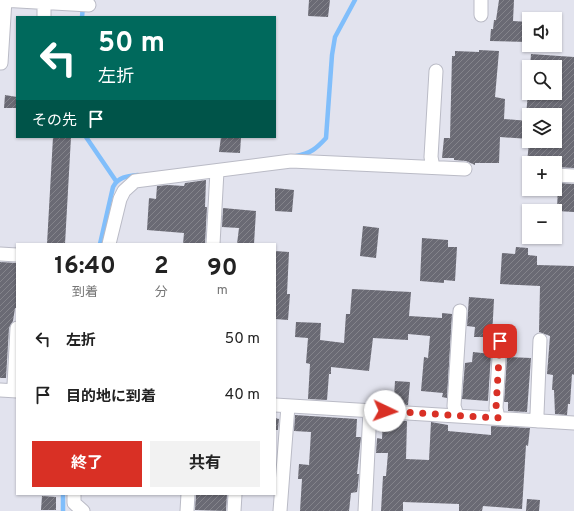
<!DOCTYPE html>
<html lang="ja">
<meta charset="utf-8">
<style>
:root{--surface:#fff;--page:#f2f2f2;--text:#222;--muted:#767676;--accent:#d93025}
body{margin:0;font-family:Overpass,"Noto Sans JP",sans-serif;background:var(--page);color:var(--text);height:100vh;display:flex;flex-direction:column;font-size:15px;white-space:nowrap}
*{box-sizing:border-box;margin:0}
p{font-size:13px;color:var(--muted)}
.icon{flex:none;width:22px;height:22px;fill:none;stroke:currentColor;stroke-width:2;stroke-linecap:round;stroke-linejoin:round}
.map{position:relative;flex:1;overflow:hidden}
.drawer{position:absolute;left:16px;top:243px;width:260px;height:252px;display:flex;flex-direction:column;background:var(--surface);border-radius:0px;box-shadow:0 1px 3px #0004}
.drawer>*{flex:none}
.hud{position:absolute;left:16px;top:16px;width:260px;height:122px;border-radius:0px;box-shadow:0 1px 3px #0004;background:#00695c;color:#fff;overflow:hidden}
.tools{position:absolute;left:522px;top:12px;display:grid;gap:8px}
.tools a{display:grid;place-items:center;width:40px;height:40px;border-radius:0px;background:var(--surface);box-shadow:0 1px 3px #0004;font-size:20px}
.pin{position:absolute;display:grid;place-items:center;width:34px;height:34px;color:#fff;margin:-17px;border-radius:8px;box-shadow:0 2px 6px #0006}
.me{position:absolute;width:44px;margin:-22px;rotate:93deg;stroke-linejoin:round;filter:drop-shadow(0 0 3px #0008)}
.turn{display:flex;align-items:center;gap:14px;height:84px;padding:0 16px;font-size:18px}
.turn .icon{width:52px;height:52px;stroke-width:2.5}
.turn b{display:block;font-size:28px;line-height:34px}
.then{display:flex;align-items:center;height:38px;padding:0 16px;background:#0003;gap:8px;font-size:15px}
.eta{display:flex;justify-content:space-evenly;align-items:center;height:68px;text-align:center}
.eta b{font-size:24px;font-weight:700;line-height:28px}
.button{display:flex;gap:8px;margin-top:auto;padding:8px 16px}
.button a{flex:1;height:46px;border-radius:0px;background:var(--accent);color:#fff;font-size:16px;font-weight:700;line-height:46px;text-align:center}
.button a+a{background:var(--page);color:var(--text)}
ul{padding:0;list-style:none}
li{display:flex;align-items:center;gap:12px;height:56px;padding:0 16px}
li div{flex:1}
li b{display:block;font-size:15px}
li em{font-style:normal}
.map>svg:first-child{display:block}
.lines{fill:none;stroke-linecap:round;stroke-linejoin:round}
.stream{stroke:#80befb;stroke-width:4.5}
.building{fill:url(#building-hatch)}
.street-casing{stroke:#babbc6;stroke-width:15}
.street{stroke:#fff;stroke-width:13}
.route{stroke:#d93025;stroke-width:7;stroke-dasharray:0 12.6}
</style>
<div class="map">
<svg width="574" height="511" viewBox="0 0 574 511">
<defs>
<pattern id="building-hatch" width="6" height="6" patternUnits="userSpaceOnUse"><rect width="6" height="6" fill="#6a6a74"/><path d="M-1 1l2-2M0 6l6-6M5 7l2-2" fill="none" stroke="#84848b"/></pattern>
</defs>
<rect width="100%" height="100%" fill="#e2e3ee"/>
<g class="lines">
<!-- stream -->
<path class="stream" d="M82,17l1,-11
M86,137l30,44
M296,156c14,-2 21,-8 30,-18l6,-83 3,-18 20,-37
M100,244l13,-57c5,-10 14,-11 25,-12
M63,511v-17"/>
</g>
<!-- building -->
<path class="building" d="M309,0h21l-2,17 -20,-1z
M499,0h15l-1,21 16,1v20l-39,-1 1,-12h2l1,-9h2z
M479,50l20,1 -4,46 10,2 -1,20 25,2v18l-29,-2 -1,26h-24v2l-9,-4 -12,-1v-2h-12l2,-20h6l2,-82h3v-5l24,1z
M531,54l43,3v111l-19,-1v-4h-28l2,-21 25,2 1,-3v-26h-29l2,-22h29l2,-26h-29z
M5,95l12,2v11h-13z
M53,137h18l-6,107h-18z
M221,137h20l-1,16 -21,-1z
M206,180l-1,27h2l-2,37h-22l1,-11 -37,-3 2,-32 7,1 1,-13 11,-1 16,1 1,-3z
M558,183l16,1v28l-17,-1z
M275,188l19,2 -2,22 -17,-1z
M223,208l33,3 -2,33h-17l2,-16 -17,-1z
M363,226l16,2 -3,30 -16,-2z
M422,238l26,2v7h9l-2,34 -11,-1v3l-24,-2z
M516,247l12,1v7l9,1v9l37,1v109l-2,-1 -2,30h-2l-1,11 -12,-1 -1,-24h-2l1,-15 -6,-1 3,-38 -11,-4 1,-46 -40,-2 2,-31 13,1z
M275,251l14,1 -2,42h3l-2,26 -13,-1z
M0,262l17,1v45h-2l-2,13 -4,7 -3,50h-6z
M352,289l59,3 -2,24 33,2v-5l10,1 -5,84 -5,-1 1,-4 -22,-2 3,-34 4,1 2,-22 -22,-2v6l-35,-2 -4,33 -38,-4v7h-2l-2,26 -19,-1 2,-35 -4,-1 2,-25 -13,-1 1,-15 25,1 -1,17 24,3 2,-29h4z
M469,297l25,2 -2,38h-18l1,-10 -8,-1z
M473,352l18,2 -3,47 -26,-2 3,-36 7,-1z
M507,357l24,1 -4,54 -19,-1v-9h-4z
M395,381l15,1 -2,23 -12,-1v-6l-2,-1z
M295,415l62,4 -1,18h5l-4,37h2l-1,11 -1,7 -6,1 -2,18h-49l2,-32h-4l1,-15 10,1 2,-33 -17,-1z
M275,418l4,1 -1,11h-3z
M383,420l24,1 -1,38 23,1 2,-38 17,3v6l43,4v-9l39,2 -2,18 -2,-1 -4,64 -39,-3 -1,5h-23v-7l-56,-2v9h-22l2,-35h3l2,-23h-12l1,-15 5,1z
M196,494h31l-1,17 -31,-1z
M42,496l14,1v13h-15z
M527,499l13,1 -1,11h-13z"/>
<g class="lines">
<defs>
<path id="street" d="M1,0l88,5
M481,15v-15
M44,17v-15
M1,63l4,-63
M433,167l-2,-10 5,-86
M555,175l19,1
M109,244l11,-45 4,-8 11,-10 156,-20 174,8
M213,244l4,-73
M0,254l17,1
M0,390l17,1
M15,391l-1,-6 3,-57
M275,405l299,18
M457,415l-3,-9 6,-95
M498,418l-2,-10 4,-67
M538,421l-1,-7 3,-74
M74,494v9l9,8
M187,511l1,-17
M234,511l1,-17
M280,511l8,-105
M365,511l5,-101"/>
</defs>
<!-- street casing -->
<use href="#street" class="street-casing"/>
<!-- street -->
<use href="#street" class="street"/>
</g>
<g class="lines">
<!-- route -->
<path class="route" d="M385,411l113,7 -2,-10 4,-67"/>
</g>
</svg>
<div class="tools">
<a><svg class="icon" aria-label="sound" viewBox="0 0 24 24"><path d="M4 9h4l5-4v14l-5-4H4zM17 9q2 3 0 6"/></svg></a>
<a><svg class="icon" aria-label="search" viewBox="0 0 24 24"><circle cx="10" cy="10" r="6"/><path d="M15 15l6 6"/></svg></a>
<a><svg class="icon" aria-label="layers" viewBox="0 0 24 24"><path d="M12 4l9 5-9 5-9-5zM3 14l9 5 9-5"/></svg></a>
<a>+</a>
<a>−</a>
</div>
<div class="pin" style="left:500px;top:341px;background:#d93025"><svg class="icon" aria-label="arrive" viewBox="0 0 24 24"><path d="M6 21V4h12l-3 4 3 4H6"/></svg></div>
<svg class="me" style="left:385px;top:411px" viewBox="-20 -20 40 40"><circle r="19" fill="#fff"/><path d="M0-13L10 11 0 6-10 11z" fill="#d93025"/></svg>
<div class="hud">
<div class="turn"><svg class="icon" aria-label="left" viewBox="0 0 24 24"><path d="M17 20v-9H6M10 6l-5 5 5 5"/></svg><div><b>50 m</b>左折</div></div>
<div class="then">その先<svg class="icon" aria-label="arrive" viewBox="0 0 24 24"><path d="M6 21V4h12l-3 4 3 4H6"/></svg></div>
</div>
<section class="drawer">
<div class="eta">
<div><b>16:40</b><p>到着</p></div>
<div><b>2</b><p>分</p></div>
<div><b>90</b><p>m</p></div>
</div>
<ul>
<li><svg class="icon" aria-label="left" viewBox="0 0 24 24"><path d="M17 20v-9H6M10 6l-5 5 5 5"/></svg><div><b>左折</b></div><em>50 m</em></li>
<li><svg class="icon" aria-label="arrive" viewBox="0 0 24 24"><path d="M6 21V4h12l-3 4 3 4H6"/></svg><div><b>目的地に到着</b></div><em>40 m</em></li>
</ul>
<div class="button"><a>終了</a><a>共有</a></div>
</section>
</div>
